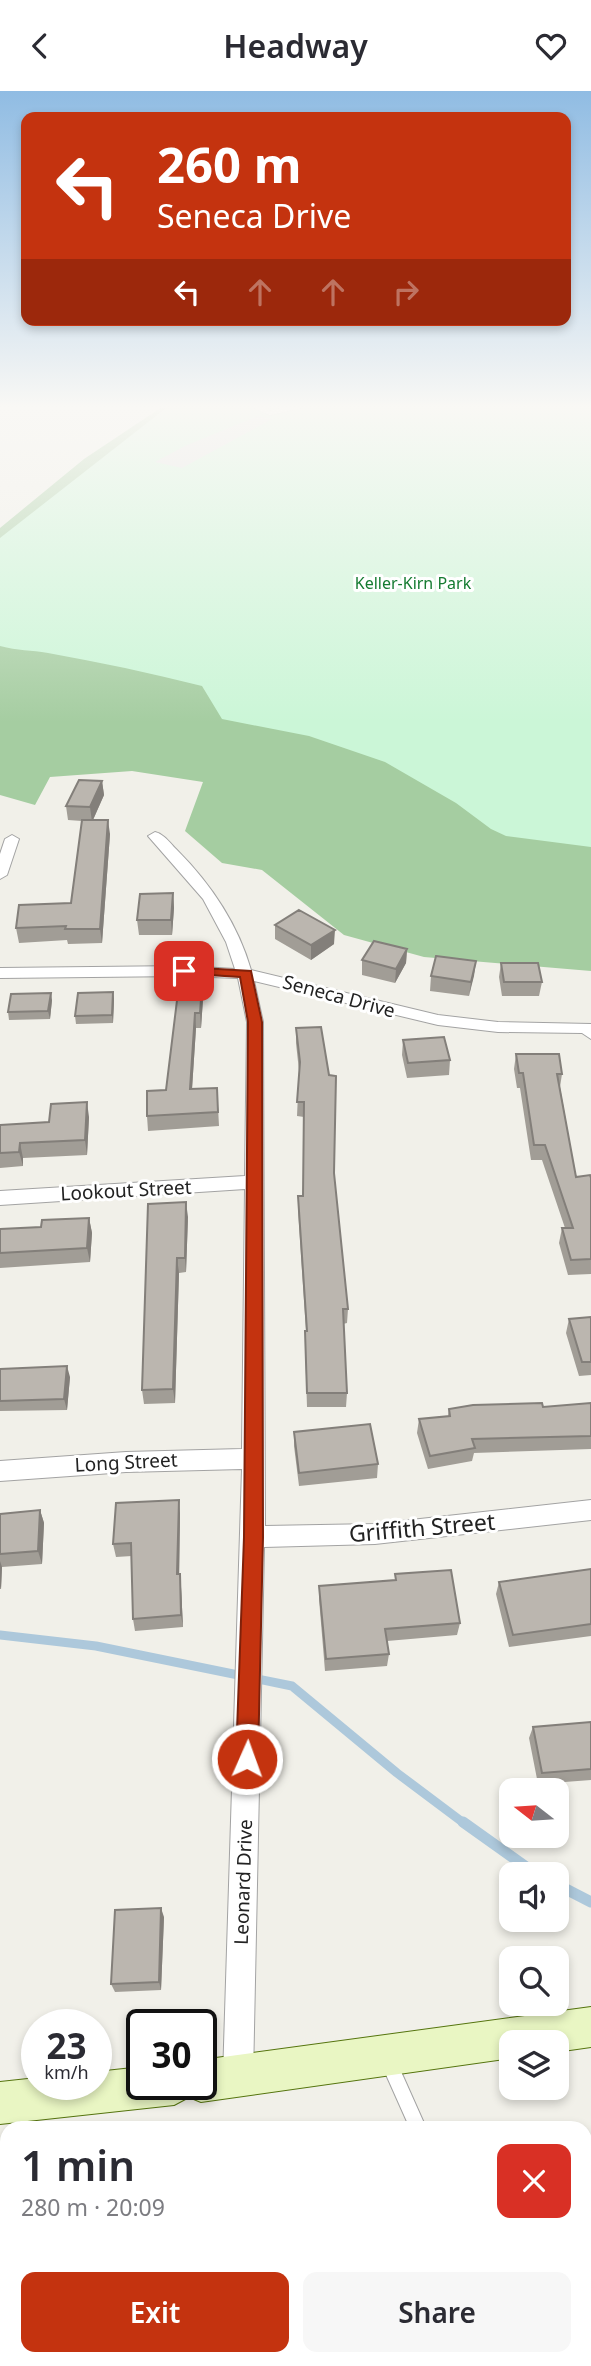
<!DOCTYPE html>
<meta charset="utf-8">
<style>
:root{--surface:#fff;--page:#f7f7f7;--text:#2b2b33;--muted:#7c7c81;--accent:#c4330f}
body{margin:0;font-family:"Noto Sans",sans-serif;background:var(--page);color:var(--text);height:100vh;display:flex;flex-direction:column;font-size:26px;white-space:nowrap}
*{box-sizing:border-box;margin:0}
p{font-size:23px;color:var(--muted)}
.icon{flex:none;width:38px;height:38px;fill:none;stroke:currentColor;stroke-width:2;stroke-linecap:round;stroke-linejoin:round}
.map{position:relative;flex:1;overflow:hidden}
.side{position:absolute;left:0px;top:2030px;width:592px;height:245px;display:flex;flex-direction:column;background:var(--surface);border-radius:21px 21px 0 0;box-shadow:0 4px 10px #0003}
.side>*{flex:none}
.top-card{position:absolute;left:21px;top:21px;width:550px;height:214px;border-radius:14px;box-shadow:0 4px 10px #0003;background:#c4330f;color:#fff;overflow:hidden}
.needle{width:46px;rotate:287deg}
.tools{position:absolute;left:499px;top:1687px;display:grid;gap:14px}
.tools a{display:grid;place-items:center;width:70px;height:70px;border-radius:14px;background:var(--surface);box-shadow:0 4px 10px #0003;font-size:35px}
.speed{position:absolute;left:21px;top:1918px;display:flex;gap:14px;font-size:35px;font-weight:700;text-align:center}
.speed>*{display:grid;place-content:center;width:91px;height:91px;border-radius:50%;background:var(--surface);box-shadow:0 4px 10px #0003;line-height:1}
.speed small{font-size:18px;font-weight:400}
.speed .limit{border:4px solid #111;border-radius:10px;background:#fff;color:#111}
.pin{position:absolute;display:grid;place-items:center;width:60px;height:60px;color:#fff;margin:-30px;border-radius:14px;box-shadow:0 4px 10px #0006}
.me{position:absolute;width:77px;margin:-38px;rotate:2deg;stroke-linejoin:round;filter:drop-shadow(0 0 5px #0008)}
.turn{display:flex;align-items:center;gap:24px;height:147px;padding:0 21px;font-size:32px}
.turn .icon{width:91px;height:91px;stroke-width:2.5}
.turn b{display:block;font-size:49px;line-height:60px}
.lanes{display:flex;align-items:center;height:66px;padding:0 21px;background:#0003;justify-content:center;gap:35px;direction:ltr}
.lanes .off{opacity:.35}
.round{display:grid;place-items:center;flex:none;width:74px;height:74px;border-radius:14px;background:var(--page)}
.head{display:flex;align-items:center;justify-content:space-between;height:119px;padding:0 21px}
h1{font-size:42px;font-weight:600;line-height:52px}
.action{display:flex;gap:14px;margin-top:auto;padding:14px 21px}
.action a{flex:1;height:80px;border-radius:14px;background:var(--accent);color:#fff;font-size:28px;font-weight:600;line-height:80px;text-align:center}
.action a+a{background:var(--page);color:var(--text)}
header{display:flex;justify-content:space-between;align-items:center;height:91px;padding:0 21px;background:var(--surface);font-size:32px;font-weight:600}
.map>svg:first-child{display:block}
.forest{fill:#a5cda1}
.park{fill:#cbf6d7}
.parking{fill:#e2e2e2}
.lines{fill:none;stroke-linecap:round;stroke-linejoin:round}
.stream-far1{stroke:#adc8db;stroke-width:9}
.stream{stroke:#adc8db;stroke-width:11}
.lane-far1-casing{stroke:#a3a3a3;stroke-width:5}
.lane-casing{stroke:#a3a3a3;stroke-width:17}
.street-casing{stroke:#a3a3a3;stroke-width:2}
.secondary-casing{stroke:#55740e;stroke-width:2}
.lane-far1{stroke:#fff;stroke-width:4.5}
.lane{stroke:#fff;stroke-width:15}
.street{fill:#fff;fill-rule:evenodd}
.secondary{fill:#e9f6c3;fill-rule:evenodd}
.wall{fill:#a19d96}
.shaded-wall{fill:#837f7a}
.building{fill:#bbb6af;stroke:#837f7a;stroke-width:2}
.route{fill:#c4330f;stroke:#7f210a;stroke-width:2}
.labels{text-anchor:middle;stroke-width:6;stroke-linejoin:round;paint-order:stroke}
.far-park-label{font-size:16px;fill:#157b31;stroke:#fff}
.street-label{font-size:19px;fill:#222;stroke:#fff}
.near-street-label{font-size:23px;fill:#222;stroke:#fff}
</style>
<header><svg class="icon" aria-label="back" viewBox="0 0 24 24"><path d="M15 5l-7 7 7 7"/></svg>Headway<svg class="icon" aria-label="heart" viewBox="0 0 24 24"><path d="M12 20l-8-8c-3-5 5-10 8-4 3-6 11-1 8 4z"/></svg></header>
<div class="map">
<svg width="591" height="2275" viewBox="0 0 591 2275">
<rect width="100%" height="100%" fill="#f1f0e9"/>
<!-- forest -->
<path class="forest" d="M165,314h80l346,317v249l-167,-14 -80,-22 -82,-65 -40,-7 -37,-32 18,-49 -71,-11 -82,6 -15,28 -35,-10v-267l84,-69z"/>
<!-- park -->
<path class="park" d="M170,314h421v442l-85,-11 -15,-7 -35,-26 -71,-41 -76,-26 -87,-17 -20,-33c-51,-13 -103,-24 -154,-33 -17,-3 -30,-2 -48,-7v-108z"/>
<!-- parking -->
<path class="parking" d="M258,325l14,3 -90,49 -27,-6 30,-16z"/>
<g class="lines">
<!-- stream-far1 -->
<path class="stream-far1" d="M0,1544l96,11 196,40 105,87 68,51"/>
<!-- stream -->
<path class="stream" d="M463,1731l73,52
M556,1793l35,18"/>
<defs>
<path id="lane-far1" d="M252,314l18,8 34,-8"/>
<path id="lane" d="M389,1972l29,65
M513,2268l4,7"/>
<path id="street" d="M155,741c9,2 15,11 21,17 34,34 62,75 75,121l187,45 60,7 93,2v15l-9,-6 -84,-1 -60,-7 -184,-44 9,41 2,504 110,-2 216,-24v20l-216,24 -111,3 -11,530 -4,11 -11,4 -11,-4 -4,-11 19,-608 -116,3 -126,9v-20l126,-9 116,-3 3,-260 -245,16v-14l245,-15 2,-154 -9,-44 -54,-2 -184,2v-10l184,-2 51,3 -9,-27 -23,-43 -55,-63z
M12,744l7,4 -12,36 -7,4v-25l5,-15z"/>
<path id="secondary" d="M591,1916v40l-35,5v-10h-45v16l-310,44 -12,-5 -15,8 -174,19v-42l37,-4v6h59v-12l46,-5v17h59v-24z"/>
</defs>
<!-- lane-far1 casing -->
<use href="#lane-far1" class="lane-far1-casing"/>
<!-- lane casing -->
<use href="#lane" class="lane-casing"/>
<!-- street casing -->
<use href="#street" class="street-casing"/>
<!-- secondary casing -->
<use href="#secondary" class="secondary-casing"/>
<!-- lane-far1 -->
<use href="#lane-far1" class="lane-far1"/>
<!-- lane -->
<use href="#lane" class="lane"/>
<!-- street -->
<use href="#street" class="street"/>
<!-- secondary -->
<use href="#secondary" class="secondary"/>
</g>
<!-- wall -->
<path class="wall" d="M102,690l2,14 -11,25 17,14 -8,109 -34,1 -1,-4 -48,3 -3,-15 55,-25 11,-82 -14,-1 -2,-14z
M173,802l1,15 -2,27h-33l-2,-15z
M275,834l59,19 -23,16 -36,-21z
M407,858l-1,14 -11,20 -33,-8v-15z
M476,870l-7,35 -39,-5 1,-15z
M501,872l41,19 -3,14h-37l-3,-19z
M202,893l1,15 -2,29h-5l-4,61 25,-1 2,38 -71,5 -1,-15 19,-26z
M113,901l1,7 -1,24 -37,1 -1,-8z
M52,909l-2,19 -41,1 -1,-8z
M296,937l38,145 14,136 -1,14 -4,1 4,69 -1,14h-39l-2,-62v-14h1l-8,-121v-14h5l1,-79 -7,-1 2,-45 -3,-28z
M403,949l47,20 -1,15 -42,3 -5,-23z
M516,963l46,20 -2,13 16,90 15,1v96l-23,1 -9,-32 3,-15h3l-23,-68h-11l-11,-72h-3l-3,-19z
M89,1026l-2,38 -64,3v8l-23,2v-43l49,-3z
M188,1126l-2,55 -7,1 -4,130 -31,1 -2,-14z
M89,1127l3,15 -2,29 -90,6v-39l41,-2z
M591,1226v58l-12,1 -13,-43 3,-14z
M0,1278l70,8 -3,33 -67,1z
M591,1312v46l-117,4 -2,8 -44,8 -11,-36 2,-14 29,-3 1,-7 94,-2z
M294,1341l84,32 -1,14 -78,8 -5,-40z
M40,1419l4,13 -2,41 -40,3 -1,22h-1v-75z
M180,1422l-1,61 2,13 2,40 -48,4 -2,-12 -1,-63 -16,1 -3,-13z
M591,1478v67l-82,11 -13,-53 3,-12z
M395,1483l65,49 -3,12 -70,6 2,13 -2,12 -62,5 -6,-72v-13l76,-5z
M591,1631v58l-53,4 -9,-46 4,-11z
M164,1826l-3,73 -46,2 -4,-8z"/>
<!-- shaded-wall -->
<path class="shaded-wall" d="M102,690l2,14 -12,27 -2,-15z
M108,729l2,14 -8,109 -2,-14z
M173,802l1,15 -2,27 -1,-15z
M335,839l-1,14 -23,16v-15z
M407,858l-1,14 -11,20 1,-14z
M476,870l-2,15 -5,20 2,-14z
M202,893l1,15 -2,29 -1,-15z
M113,901l1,7 -1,24 -1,-8z
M51,902l1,7 -2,19 -2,-8z
M195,922l1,15 -5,76 -1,-15z
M87,1011l2,15 -2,38 -2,-15z
M20,1052l3,15v8l-4,-14z
M186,1111l2,15 -2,55 -1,-14z
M89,1127l3,15 -2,29 -3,-14z
M177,1167l2,15 -4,130 -2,-14z
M67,1275l3,11 -3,33 -3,-11z
M179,1409l1,13 -1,74 -2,-13z
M40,1419l4,13 -2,41 -4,-13z
M0,1470l2,6 -1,22 -1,-3z
M180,1483l1,13 2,40 -2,-12z
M161,1817l3,9 -3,73 -2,-8z"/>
<!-- building -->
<path class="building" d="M79,689l23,1 -12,26 -24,-1z
M82,729h26l-8,109h-35l1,-3 -50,2 3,-23 52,-2z
M173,802l-2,27h-34l3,-26z
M299,819l36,20 -24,15 -36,-20z
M374,850l33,8 -11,20 -34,-9z
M436,865l40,5 -5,21 -40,-6z
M501,872h37l4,19h-38z
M179,893h23l-2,29h-5l-5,76 27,-1 1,24 -71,4v-25l19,-1z
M113,901l-1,23 -37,1 3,-23z
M51,902l-3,18 -40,1 3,-18z
M321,936l8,48 7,1 -2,97 14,136h-5l4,84h-40l-2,-62h2l-9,-135h5l1,-94h-7l3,-40 -4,-34z
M444,946l6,23 -42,3 -5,-23z
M516,963h43l3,20h-5l19,103 14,-2 1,3v81l-20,1 -9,-32h11l-28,-83h-11l-11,-72h-4z
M87,1011l-2,38 -65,3 -1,9 -19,1v-28l49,-3 2,-18z
M186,1111l-1,56h-8l-4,131 -31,1 6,-186z
M89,1127l-2,30 -87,5v-24l41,-2 1,-7z
M591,1226v45h-9l-13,-43z
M67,1275l-3,33 -64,2v-32z
M542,1312l1,4 48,-4v33l-119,3 3,9 -45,8 -11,-37 31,-3 -1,-7 24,-4z
M370,1333l8,40 -79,9 -5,-41z
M179,1409l-2,74h3l1,41 -48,4 -2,-76 -18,1 3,-41z
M40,1419l-2,41 -38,3v-40z
M591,1478v55l-78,11 -14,-53z
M451,1479l9,53 -75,6 4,25 -63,5 -7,-73 77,-6 -1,-6z
M591,1631v47l-49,4 -9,-46z
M161,1817l-2,74 -48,2 4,-74z
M591,2177v63l-7,2v-64z"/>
<!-- sky -->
<linearGradient id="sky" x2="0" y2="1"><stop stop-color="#90bce3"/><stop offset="0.5" stop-color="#f9f8f5"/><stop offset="1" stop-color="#f9f8f5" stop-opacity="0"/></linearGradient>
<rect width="591" height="632" fill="url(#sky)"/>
<!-- route -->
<path class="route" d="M184,876l67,4 11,51 1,515 -5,222 -3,8 -8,3 -8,-3 -3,-8 8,-222 4,-515 -8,-45 -61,-4v-5z"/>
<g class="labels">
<!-- far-park labels -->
<g class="far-park-label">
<text x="413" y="498">Keller-Kirn Park</text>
</g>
<!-- street labels -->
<g class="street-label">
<text transform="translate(339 905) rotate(15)" y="7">Seneca Drive</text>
<text transform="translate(126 1099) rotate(-3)" y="7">Lookout Street</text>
<text transform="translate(126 1371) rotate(-3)" y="7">Long Street</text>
<text transform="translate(243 1791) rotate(-88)" y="7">Leonard Drive</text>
</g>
<!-- near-street labels -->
<g class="near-street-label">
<text transform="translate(422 1437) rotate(-5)" y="8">Griffith Street</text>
</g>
</g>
</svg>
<div class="tools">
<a><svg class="needle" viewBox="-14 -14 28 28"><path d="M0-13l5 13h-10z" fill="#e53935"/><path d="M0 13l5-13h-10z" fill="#7c7c81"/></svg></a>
<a><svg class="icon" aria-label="sound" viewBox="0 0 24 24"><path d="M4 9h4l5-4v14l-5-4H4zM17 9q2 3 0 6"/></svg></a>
<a><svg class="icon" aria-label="search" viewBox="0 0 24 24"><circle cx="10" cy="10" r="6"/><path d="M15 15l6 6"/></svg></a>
<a><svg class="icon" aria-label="layers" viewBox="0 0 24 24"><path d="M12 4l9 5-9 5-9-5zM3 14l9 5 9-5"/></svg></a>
</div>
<div class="speed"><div>23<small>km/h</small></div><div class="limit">30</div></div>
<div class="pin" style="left:184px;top:880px;background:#d93025"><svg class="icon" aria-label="arrive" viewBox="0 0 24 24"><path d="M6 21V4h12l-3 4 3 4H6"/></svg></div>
<svg class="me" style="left:247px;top:1668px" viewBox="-20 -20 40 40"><circle r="17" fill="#c4330f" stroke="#fff" stroke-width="3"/><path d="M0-11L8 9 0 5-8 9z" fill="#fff"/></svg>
<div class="top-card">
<div class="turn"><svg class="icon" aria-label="left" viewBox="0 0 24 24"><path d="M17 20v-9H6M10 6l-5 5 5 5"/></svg><div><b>260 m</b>Seneca Drive</div></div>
<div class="lanes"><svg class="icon" aria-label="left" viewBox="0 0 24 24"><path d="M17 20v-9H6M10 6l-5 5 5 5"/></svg><svg class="icon off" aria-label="ahead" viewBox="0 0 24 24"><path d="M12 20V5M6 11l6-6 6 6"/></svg><svg class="icon off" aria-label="ahead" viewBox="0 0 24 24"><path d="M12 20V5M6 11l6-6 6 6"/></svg><svg class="icon off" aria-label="right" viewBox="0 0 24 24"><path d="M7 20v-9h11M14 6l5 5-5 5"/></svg></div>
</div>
<section class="side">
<div class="head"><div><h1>1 min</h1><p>280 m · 20:09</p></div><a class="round" style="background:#d93025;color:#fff"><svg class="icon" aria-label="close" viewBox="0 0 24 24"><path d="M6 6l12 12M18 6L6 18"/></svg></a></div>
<div class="action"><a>Exit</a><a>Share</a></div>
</section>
</div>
